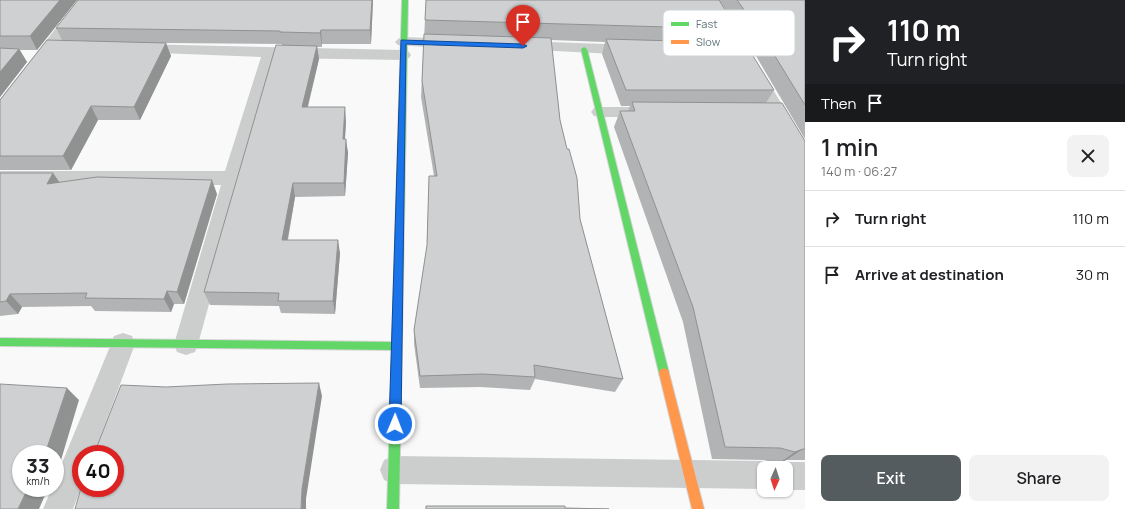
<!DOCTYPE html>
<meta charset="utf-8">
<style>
:root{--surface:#fff;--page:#f2f2f2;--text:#202124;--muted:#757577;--line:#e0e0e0;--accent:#555c5f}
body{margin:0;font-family:Manrope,sans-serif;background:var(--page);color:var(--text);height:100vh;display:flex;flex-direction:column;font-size:15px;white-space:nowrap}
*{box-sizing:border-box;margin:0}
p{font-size:13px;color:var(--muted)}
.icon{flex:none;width:22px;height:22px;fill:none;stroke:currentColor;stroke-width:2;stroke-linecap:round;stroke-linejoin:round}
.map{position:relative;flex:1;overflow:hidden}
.details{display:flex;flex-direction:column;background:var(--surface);width:320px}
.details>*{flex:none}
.hud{background:#202124;color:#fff;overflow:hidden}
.needle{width:26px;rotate:183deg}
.fabs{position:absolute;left:757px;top:461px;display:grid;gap:8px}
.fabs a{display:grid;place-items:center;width:36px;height:36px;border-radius:8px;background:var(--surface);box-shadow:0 1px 3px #0004;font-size:20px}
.speed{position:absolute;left:12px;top:445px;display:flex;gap:8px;font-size:20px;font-weight:700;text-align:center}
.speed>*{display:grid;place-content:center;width:52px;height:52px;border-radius:50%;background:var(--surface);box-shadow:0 1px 3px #0004;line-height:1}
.speed small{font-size:10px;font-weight:400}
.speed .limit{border:6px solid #d22;background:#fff;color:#111}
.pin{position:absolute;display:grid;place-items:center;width:34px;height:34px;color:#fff;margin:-41px -17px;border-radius:50% 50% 50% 0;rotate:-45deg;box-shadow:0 0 4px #0007}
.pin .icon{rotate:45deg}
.me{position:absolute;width:44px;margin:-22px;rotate:1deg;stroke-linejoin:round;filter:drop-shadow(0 0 3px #0008)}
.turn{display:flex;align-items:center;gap:14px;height:84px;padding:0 16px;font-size:18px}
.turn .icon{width:52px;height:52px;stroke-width:2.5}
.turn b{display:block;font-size:28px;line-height:34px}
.then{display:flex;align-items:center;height:38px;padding:0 16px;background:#0003;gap:8px;font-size:15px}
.round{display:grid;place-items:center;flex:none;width:42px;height:42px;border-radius:8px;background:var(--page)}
.overview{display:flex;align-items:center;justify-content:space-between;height:68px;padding:0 16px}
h1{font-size:24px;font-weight:600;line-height:30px}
.button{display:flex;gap:8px;margin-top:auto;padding:8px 16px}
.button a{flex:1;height:46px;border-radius:8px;background:var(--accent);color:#fff;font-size:16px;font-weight:600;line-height:46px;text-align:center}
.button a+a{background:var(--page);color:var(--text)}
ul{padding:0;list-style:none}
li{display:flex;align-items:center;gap:12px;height:56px;padding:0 16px;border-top:1px solid var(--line)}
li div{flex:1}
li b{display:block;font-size:15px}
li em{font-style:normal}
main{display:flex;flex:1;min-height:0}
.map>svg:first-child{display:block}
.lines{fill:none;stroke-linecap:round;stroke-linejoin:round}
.fast-casing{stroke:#d4d5d6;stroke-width:2}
.slow-casing{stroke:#d4d5d6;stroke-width:2}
.street{fill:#cccece;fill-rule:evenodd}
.fast{fill:#63d668;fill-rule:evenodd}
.slow{fill:#ff974d;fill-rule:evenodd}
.wall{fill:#b1b3b4}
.shaded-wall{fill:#909292}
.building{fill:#ced0d1;stroke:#909292}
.route{fill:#1a73e8;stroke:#114b97}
.key{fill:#fff;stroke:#d0d6d8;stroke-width:1}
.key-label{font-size:11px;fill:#61757c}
</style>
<main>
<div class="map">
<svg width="805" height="509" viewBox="0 0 805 509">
<rect width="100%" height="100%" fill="#f9f9f9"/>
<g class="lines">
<defs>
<path id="fast" d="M402,0h6l-9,509h-12l5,-159 -392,-4v-8l392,4z
M584,47l3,2 82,324 -1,3 -4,2 -4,-2 -1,-3 -78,-324z"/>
<path id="slow" d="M664,368l4,2 1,3 35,136h-12l-33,-136 1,-3z"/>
</defs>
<!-- fast casing -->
<use href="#fast" class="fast-casing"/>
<!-- slow casing -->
<use href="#slow" class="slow-casing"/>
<!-- street -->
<path class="street" d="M78,0h14l-86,115 -6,1v-17z
M704,0h14l87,142v21l-7,-1z
M403,37l50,2 5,2 3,3 -3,3 -5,2 -55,-4 -3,-3 3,-3z
M522,41l111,4 6,2 2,3 -2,3 -6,2 -117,-6 -2,-3 2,-3z
M138,44l265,6 6,2 2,3 -2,3 -6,2 -126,-2 -79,286 -3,8 -9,3 -9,-3 -3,-8 47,-159h-221v-14h225l36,-114 -129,-5 -2,-3 2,-3z
M600,107h51l6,1 3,4 -3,4 -6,1h-51l-6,-1 -3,-4 3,-4z
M123,333l9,3 3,8 -41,110h-13v34l-8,21h-30l9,-21h3v-8l56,-136 3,-8z
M394,456l370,5 10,4 1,2 11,-5h19v28h-20l1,-22h-22v21l-370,-5 -10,-4 -4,-10 4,-10z"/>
<!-- fast -->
<use href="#fast" class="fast"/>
<!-- slow -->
<use href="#slow" class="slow"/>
</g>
<!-- wall -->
<path class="wall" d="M0,0h77l-40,50h-17l7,12 -27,35z
M373,0l-2,44h-49v3h-5l2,12 -11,48 38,14 -1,18 3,14 -3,43 -50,1 -7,43 52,13 -5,61 -54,-1 -2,-7 -69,-1 -6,-13 78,-248 -116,-1 5,13 -31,64h-42l-27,50h-71v-70l62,-60 -6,-12z
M426,0l311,29 -6,13 43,48 -8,13 39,38v319h-19l-8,4 -14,-4 -52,-1 -29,-137 -69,-195 6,-16h8l2,-5h-9l-19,-52 3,-12 -54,-2 9,80 20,99 43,160 -8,13 -80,-13 -5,11 -50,-3 -60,1 -6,-44v-14l13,-82 2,-72h5l-13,-79z
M719,0h86v139l-52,-88z
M0,173h53l6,9 158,12 -33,110h-10l-3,8 -76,-1 -4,-5 -69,1 -4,7 -18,2z"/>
<!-- shaded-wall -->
<path class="shaded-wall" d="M60,0h17l-40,50 -7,-14z
M372,0h1l-2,44 -1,-14z
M321,30l1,14v3l-2,-14z
M166,43l5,13 -31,64 -6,-13z
M317,46l2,13 -15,62 -2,-14z
M19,49l8,13 -27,35v-25z
M91,106l7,14 -27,50 -8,-14z
M345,107l1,14 -2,32 -1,-14z
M346,139l2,14 -3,43 -1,-13z
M53,173l9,13 -15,-2z
M212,180l5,14 -33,110 -7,-12z
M293,183l2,14 -10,56 -3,-13z
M338,240l2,13 -5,61 -2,-13z
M167,291l7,13 -3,8 -7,-13z
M10,294l12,13 -4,7 -12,-13z
M319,383l3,13 -16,103v10h-5l1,-20z
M67,388l12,12 -24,80v-26h-10z
M803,449l-17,11 -8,4 17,-12z
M28,488h20l-9,21h-21z"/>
<!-- building -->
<path class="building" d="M0,0h60l-30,36h-30z
M78,0h294l-2,30h-49l-1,3 -40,-1v-1l-224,-3z
M426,0h293l18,29 -312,-9z
M737,0h68v105l-43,-70z
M424,34l127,4 9,82 7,29h2l8,29 3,41 43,160 -89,-14 1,12 -52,-3 -63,2 -6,-46 13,-85 2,-69h8l-15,-95z
M606,39l139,4 29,47h-148z
M47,40l119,3 -32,64 -43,-1 -28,50h-63v-56z
M276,45l41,1 -15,61h43l-2,32h3l-2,44h-51l-11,57h56l-5,61h-55l1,-8 -75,-1z
M0,48l19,1 -19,23z
M632,102l150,1 23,38v308h-2l-8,3 -15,-4 -55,-1 -32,-140 -73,-196h15z
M0,173h53l-6,11 50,-7 115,3 -35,112 -10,-1 -3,8 -79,-1 2,-5 -77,1 -4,7 -6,1z
M319,383l-17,106 -1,20h-226l6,-21h34v-34h-21l27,-69 45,2 61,-3z
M0,384l67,4 -22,66h-24v34h7l-10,21h-18z
M426,506h139v2l44,1h-183z"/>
<!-- route -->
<path class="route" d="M401,40l122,4 4,2 -4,2 -117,-4 -5,380 -2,4 -4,1 -4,-1 -2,-4z"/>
<!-- legend -->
<rect x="663" y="10" width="132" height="46" rx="6" class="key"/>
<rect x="671" y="22" width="18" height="4" fill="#63d668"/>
<rect x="671" y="40" width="18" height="4" fill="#ff974d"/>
<g class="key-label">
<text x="696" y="28">Fast</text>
<text x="696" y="46">Slow</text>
</g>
</svg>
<div class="fabs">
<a><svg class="needle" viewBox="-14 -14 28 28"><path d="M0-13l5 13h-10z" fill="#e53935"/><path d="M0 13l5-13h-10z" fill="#757577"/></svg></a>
</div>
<div class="speed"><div>33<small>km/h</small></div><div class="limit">40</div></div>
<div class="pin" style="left:523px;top:46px;background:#d93025"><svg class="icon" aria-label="arrive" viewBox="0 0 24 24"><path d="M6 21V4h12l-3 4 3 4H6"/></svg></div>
<svg class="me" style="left:395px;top:424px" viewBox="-20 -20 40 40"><circle r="17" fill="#1a73e8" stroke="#fff" stroke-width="3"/><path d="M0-11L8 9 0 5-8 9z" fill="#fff"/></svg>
</div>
<section class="details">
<div class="hud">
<div class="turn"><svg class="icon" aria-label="right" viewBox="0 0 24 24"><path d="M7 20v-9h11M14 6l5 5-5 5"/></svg><div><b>110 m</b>Turn right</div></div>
<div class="then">Then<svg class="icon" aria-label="arrive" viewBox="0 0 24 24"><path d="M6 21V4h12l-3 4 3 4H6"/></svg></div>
</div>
<div class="overview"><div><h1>1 min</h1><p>140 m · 06:27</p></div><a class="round"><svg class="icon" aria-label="close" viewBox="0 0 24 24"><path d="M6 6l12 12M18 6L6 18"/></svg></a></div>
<ul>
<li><svg class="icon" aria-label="right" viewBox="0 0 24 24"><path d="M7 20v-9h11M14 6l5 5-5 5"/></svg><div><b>Turn right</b></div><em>110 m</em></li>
<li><svg class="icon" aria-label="arrive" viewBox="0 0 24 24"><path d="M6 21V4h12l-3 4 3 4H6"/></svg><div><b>Arrive at destination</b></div><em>30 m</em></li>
</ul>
<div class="button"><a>Exit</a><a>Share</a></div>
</section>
</main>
